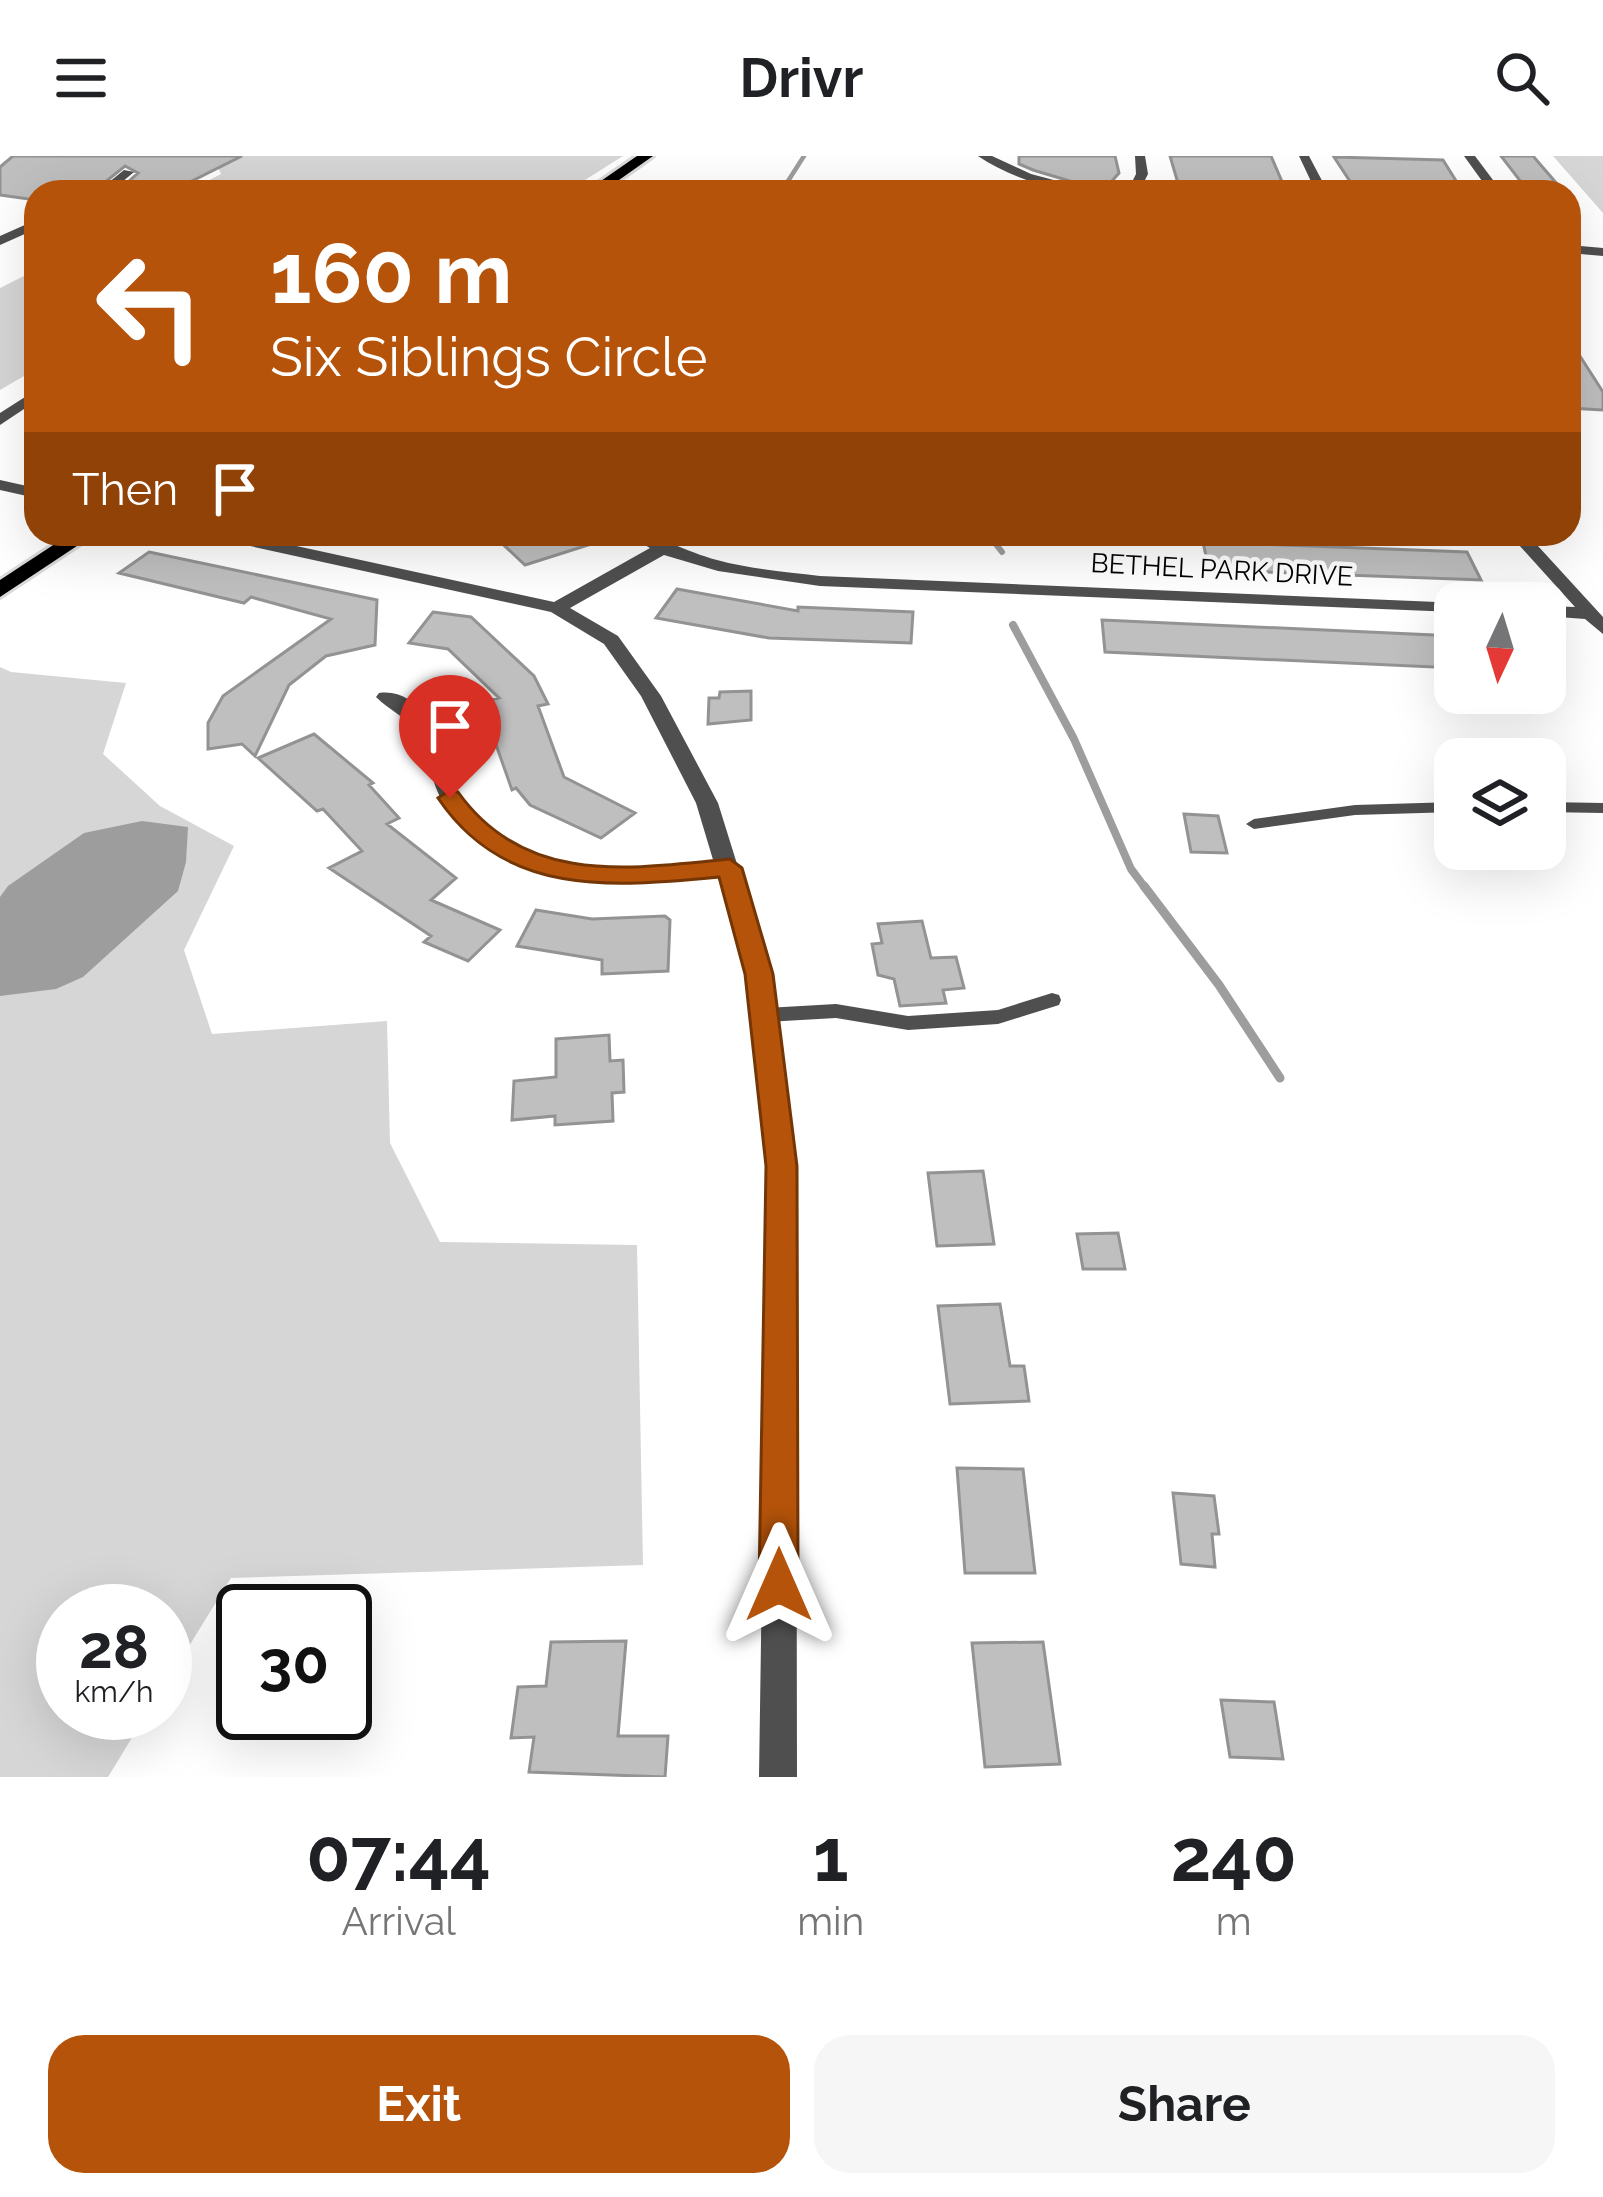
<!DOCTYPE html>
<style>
:root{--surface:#fff;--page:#f6f6f6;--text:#202124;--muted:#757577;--accent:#b45309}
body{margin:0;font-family:Raleway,sans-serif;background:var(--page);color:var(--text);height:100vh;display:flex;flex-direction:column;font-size:45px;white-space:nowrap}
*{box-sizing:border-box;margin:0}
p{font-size:39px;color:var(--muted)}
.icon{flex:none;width:66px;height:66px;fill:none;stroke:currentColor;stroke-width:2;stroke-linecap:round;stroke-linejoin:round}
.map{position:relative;height:1621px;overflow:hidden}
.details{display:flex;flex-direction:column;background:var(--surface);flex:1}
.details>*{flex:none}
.top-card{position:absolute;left:24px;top:24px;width:1557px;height:366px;border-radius:36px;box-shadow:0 12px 48px #0002;background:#b45309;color:#fff;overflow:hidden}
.needle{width:78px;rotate:184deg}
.buttons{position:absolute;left:1434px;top:426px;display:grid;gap:24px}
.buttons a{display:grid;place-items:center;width:132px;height:132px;border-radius:24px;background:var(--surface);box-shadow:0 12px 48px #0002;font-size:60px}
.speed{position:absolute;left:36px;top:1428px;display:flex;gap:24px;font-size:60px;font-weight:700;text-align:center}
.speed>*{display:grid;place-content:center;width:156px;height:156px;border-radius:50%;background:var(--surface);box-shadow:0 12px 48px #0002;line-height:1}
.speed small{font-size:30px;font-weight:400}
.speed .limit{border:6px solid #111;border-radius:18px;background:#fff;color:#111}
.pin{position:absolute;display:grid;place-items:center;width:102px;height:102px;color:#fff;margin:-123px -51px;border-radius:50% 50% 50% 0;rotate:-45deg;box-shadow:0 0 12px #0007}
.pin .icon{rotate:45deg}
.me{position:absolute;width:132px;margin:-66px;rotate:0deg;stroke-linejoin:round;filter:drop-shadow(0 0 9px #0008)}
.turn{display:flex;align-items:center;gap:42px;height:252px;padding:0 48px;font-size:54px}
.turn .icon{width:156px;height:156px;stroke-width:2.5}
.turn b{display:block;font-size:84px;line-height:102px}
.then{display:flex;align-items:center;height:114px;padding:0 48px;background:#0003;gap:24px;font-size:45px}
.eta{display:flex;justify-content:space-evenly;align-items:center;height:204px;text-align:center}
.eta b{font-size:72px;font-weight:700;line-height:84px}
.button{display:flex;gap:24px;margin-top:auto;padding:24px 48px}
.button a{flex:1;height:138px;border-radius:36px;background:var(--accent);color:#fff;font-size:48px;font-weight:700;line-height:138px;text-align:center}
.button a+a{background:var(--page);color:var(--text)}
header{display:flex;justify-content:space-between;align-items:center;height:156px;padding:0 48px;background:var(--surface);font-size:54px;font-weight:700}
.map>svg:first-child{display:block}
.green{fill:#d6d6d6}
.water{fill:#9d9d9d}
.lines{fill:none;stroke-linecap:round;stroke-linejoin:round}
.stream-far3{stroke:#9d9d9d;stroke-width:4.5}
.stream-far2{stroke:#9d9d9d;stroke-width:6}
.stream-far1{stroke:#9d9d9d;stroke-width:8}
.stream{stroke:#9d9d9d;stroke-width:9}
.building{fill:#bfbfbf;stroke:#939393;stroke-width:3}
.primary-casing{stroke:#dbdbdb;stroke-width:6}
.lane{fill:#4f4f4f;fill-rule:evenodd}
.street{fill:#4f4f4f;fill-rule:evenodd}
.primary{fill:#000;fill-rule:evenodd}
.route{fill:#b45309;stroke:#753606;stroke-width:3}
.labels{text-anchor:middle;stroke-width:9;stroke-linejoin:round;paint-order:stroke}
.far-street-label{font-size:27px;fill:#000;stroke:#fff}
</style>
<header><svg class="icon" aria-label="menu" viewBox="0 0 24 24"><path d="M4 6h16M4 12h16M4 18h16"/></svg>Drivr<svg class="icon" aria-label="search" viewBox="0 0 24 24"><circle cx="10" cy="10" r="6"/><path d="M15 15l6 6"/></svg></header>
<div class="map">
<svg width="1603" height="1621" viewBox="0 0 1603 1621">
<rect width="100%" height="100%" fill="#fff"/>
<!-- green -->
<path class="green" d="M213,0h410l-57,36h-379l34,-18z
M1553,0h50v57z
M36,114v99l-36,21v-102z
M0,511l11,5 115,11 -23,71 57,52 74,40 -50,104 28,84 175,-13 3,122 50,99 197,3 6,320 -412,13 -66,107v-74h-102v102h84l-39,64h-108z"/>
<!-- water -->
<path class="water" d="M142,665l46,6 -2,35 -8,29 -95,86 -27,12 -56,7v-99l8,-11 76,-53z"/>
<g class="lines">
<!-- stream-far3 -->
<path class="stream-far3" d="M781,36l23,-36"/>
<!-- stream-far2 -->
<path class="stream-far2" d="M988,378l14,18"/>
<!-- stream-far1 -->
<path class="stream-far1" d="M1013,469l61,114 57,130 15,20"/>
<!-- stream -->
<path class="stream" d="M1144,730l75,99 61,93"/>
</g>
<!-- building -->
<path class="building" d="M13,0h229l-72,36h-53l21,-19 -13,-7 -32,26h-57v8l-36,-5v-28z
M1019,0h96l4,17 -16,18 -70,-21 -14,-6z
M1170,0h101l15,35 -106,-1z
M1501,0h32l31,36 -36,-1z
M1334,1l109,3 20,32h-106z
M1569,183l34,53v18l-34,-2z
M492,378h111l1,6 -79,25z
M1203,386l264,10 14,28 -272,-10z
M149,396l228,48 -2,45 -49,11 -37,29 -34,71 -13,-12 -34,5v-26l15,-27 108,-77 -80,-22 -7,6 -125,-30z
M677,433l121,22v-4l115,5 -2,31 -142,-5 -113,-20z
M433,456l38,5 63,59 14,28 -10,2 26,71 71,36 -34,25 -71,-33 -14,-17 -4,2 -31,-88 18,-4 -51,-49 -39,-6z
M1102,464l353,16v32l-350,-16z
M751,535v29l-43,4 1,-26h10l1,-6z
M314,578l59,49 -4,2 30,33 -12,6 69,54 -25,22 69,30 -32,31 -44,-19 7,-6 -102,-68 33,-17 -39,-42 -6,2 -59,-53z
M1184,658l34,2 9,37 -36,-1z
M536,754l56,9 73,-3 5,4 -2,51 -66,3v-14l-85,-14z
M922,765l9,37 25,-1 8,31 -21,2 3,13 -46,3 -6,-27 -16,-4 -6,-31 10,-1 -4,-19z
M609,879l1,26 13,-1 1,32 -12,1 1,28 -58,4v-9l-43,4 2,-39 42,-4v-38z
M983,1015l11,73 -57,2 -9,-73z
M1118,1077l7,36h-42l-6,-35z
M1000,1148l10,62h14l5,35 -79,3 -12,-98z
M957,1312l66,1 12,104h-70z
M1173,1337l41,3 5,38h-7l3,33 -34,-3z
M626,1485l-8,95h50l-3,41 -136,-5 5,-35 -23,1 7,-51 28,-1 5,-44z
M1043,1486l17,122 -75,3 -13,-124z
M1221,1544l53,2 9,57 -53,-2z"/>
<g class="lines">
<defs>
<path id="primary" d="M637,0h16l-51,36h-17z
M70,378h25l-95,63v-17z"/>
</defs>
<!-- primary casing -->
<use href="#primary" class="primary-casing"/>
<!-- lane -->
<path class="lane" d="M1455,646v10l-100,3 -101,14 -8,-5 8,-5 101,-14z
M1545,646l58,1v10l-58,-1z
M1052,837l7,2 2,5 -2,5 -61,19 -90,6 -72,-12 -70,4 -9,-7 9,-7 70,-4 72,12 90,-6z"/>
<!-- street -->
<path class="street" d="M978,0h14l39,18 68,18c-42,0 -87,-13 -121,-36z
M1135,0h10l3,18 -9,18h-12l9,-18z
M1299,0h10l19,36h-12z
M1464,0h11l27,36h-12z
M124,14l10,2 -24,20h-13z
M36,64v9l-36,16v-9z
M1569,89l34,3v8l-34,-3z
M36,234v11l-36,24v-12z
M0,324l36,8v10l-36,-8z
M209,378h32l313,68 96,-54 -24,-14c32,0 60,18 91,26 33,9 69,12 103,16l641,27h-6v9l-635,-26 -102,-15 -54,-16 -94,53 48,28 43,60 57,107 53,170 25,193 1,611h-38l9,-611 -21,-193 -29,-96c-97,11 -217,20 -275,-75 -13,-21 -14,-47 -26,-68 -10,-17 -28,-24 -41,-37l3,-4c52,-7 64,71 81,102 12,21 30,40 52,52 58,33 138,23 202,16l-18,-60 -55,-107 -37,-52 -53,-32 -333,-73z
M1509,378h18l76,83v17l-18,-15 -40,-3v-10l30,1z"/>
<!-- primary -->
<use href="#primary" class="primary"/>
</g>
<!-- route -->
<path class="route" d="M450,634l8,2c67,94 171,77 272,67l12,9 31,106 24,192 1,419 -6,14 -13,5 -14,-5 -6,-14 7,-419 -21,-192 -26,-97c-106,10 -214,21 -281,-79z"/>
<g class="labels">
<!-- far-street labels -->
<g class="far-street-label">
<text transform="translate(1222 414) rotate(3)" y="9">BETHEL PARK DRIVE</text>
</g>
</g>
</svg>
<div class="buttons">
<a><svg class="needle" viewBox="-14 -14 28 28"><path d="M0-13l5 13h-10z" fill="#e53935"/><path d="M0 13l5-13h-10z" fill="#757577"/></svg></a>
<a><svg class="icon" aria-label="layers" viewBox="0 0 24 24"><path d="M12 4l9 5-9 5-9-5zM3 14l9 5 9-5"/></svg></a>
</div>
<div class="speed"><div>28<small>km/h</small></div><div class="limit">30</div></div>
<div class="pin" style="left:450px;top:642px;background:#d93025"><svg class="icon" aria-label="arrive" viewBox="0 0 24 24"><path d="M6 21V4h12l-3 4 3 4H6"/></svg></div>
<svg class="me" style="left:779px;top:1429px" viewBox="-20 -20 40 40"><path d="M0-17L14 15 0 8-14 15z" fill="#b45309" stroke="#fff" stroke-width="4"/></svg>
<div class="top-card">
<div class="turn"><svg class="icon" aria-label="left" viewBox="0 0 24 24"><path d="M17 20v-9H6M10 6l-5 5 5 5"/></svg><div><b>160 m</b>Six Siblings Circle</div></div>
<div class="then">Then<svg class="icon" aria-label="arrive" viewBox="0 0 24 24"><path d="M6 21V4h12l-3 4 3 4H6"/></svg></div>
</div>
</div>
<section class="details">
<div class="eta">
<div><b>07:44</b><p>Arrival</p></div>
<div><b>1</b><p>min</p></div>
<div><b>240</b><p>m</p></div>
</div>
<div class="button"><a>Exit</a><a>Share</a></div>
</section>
